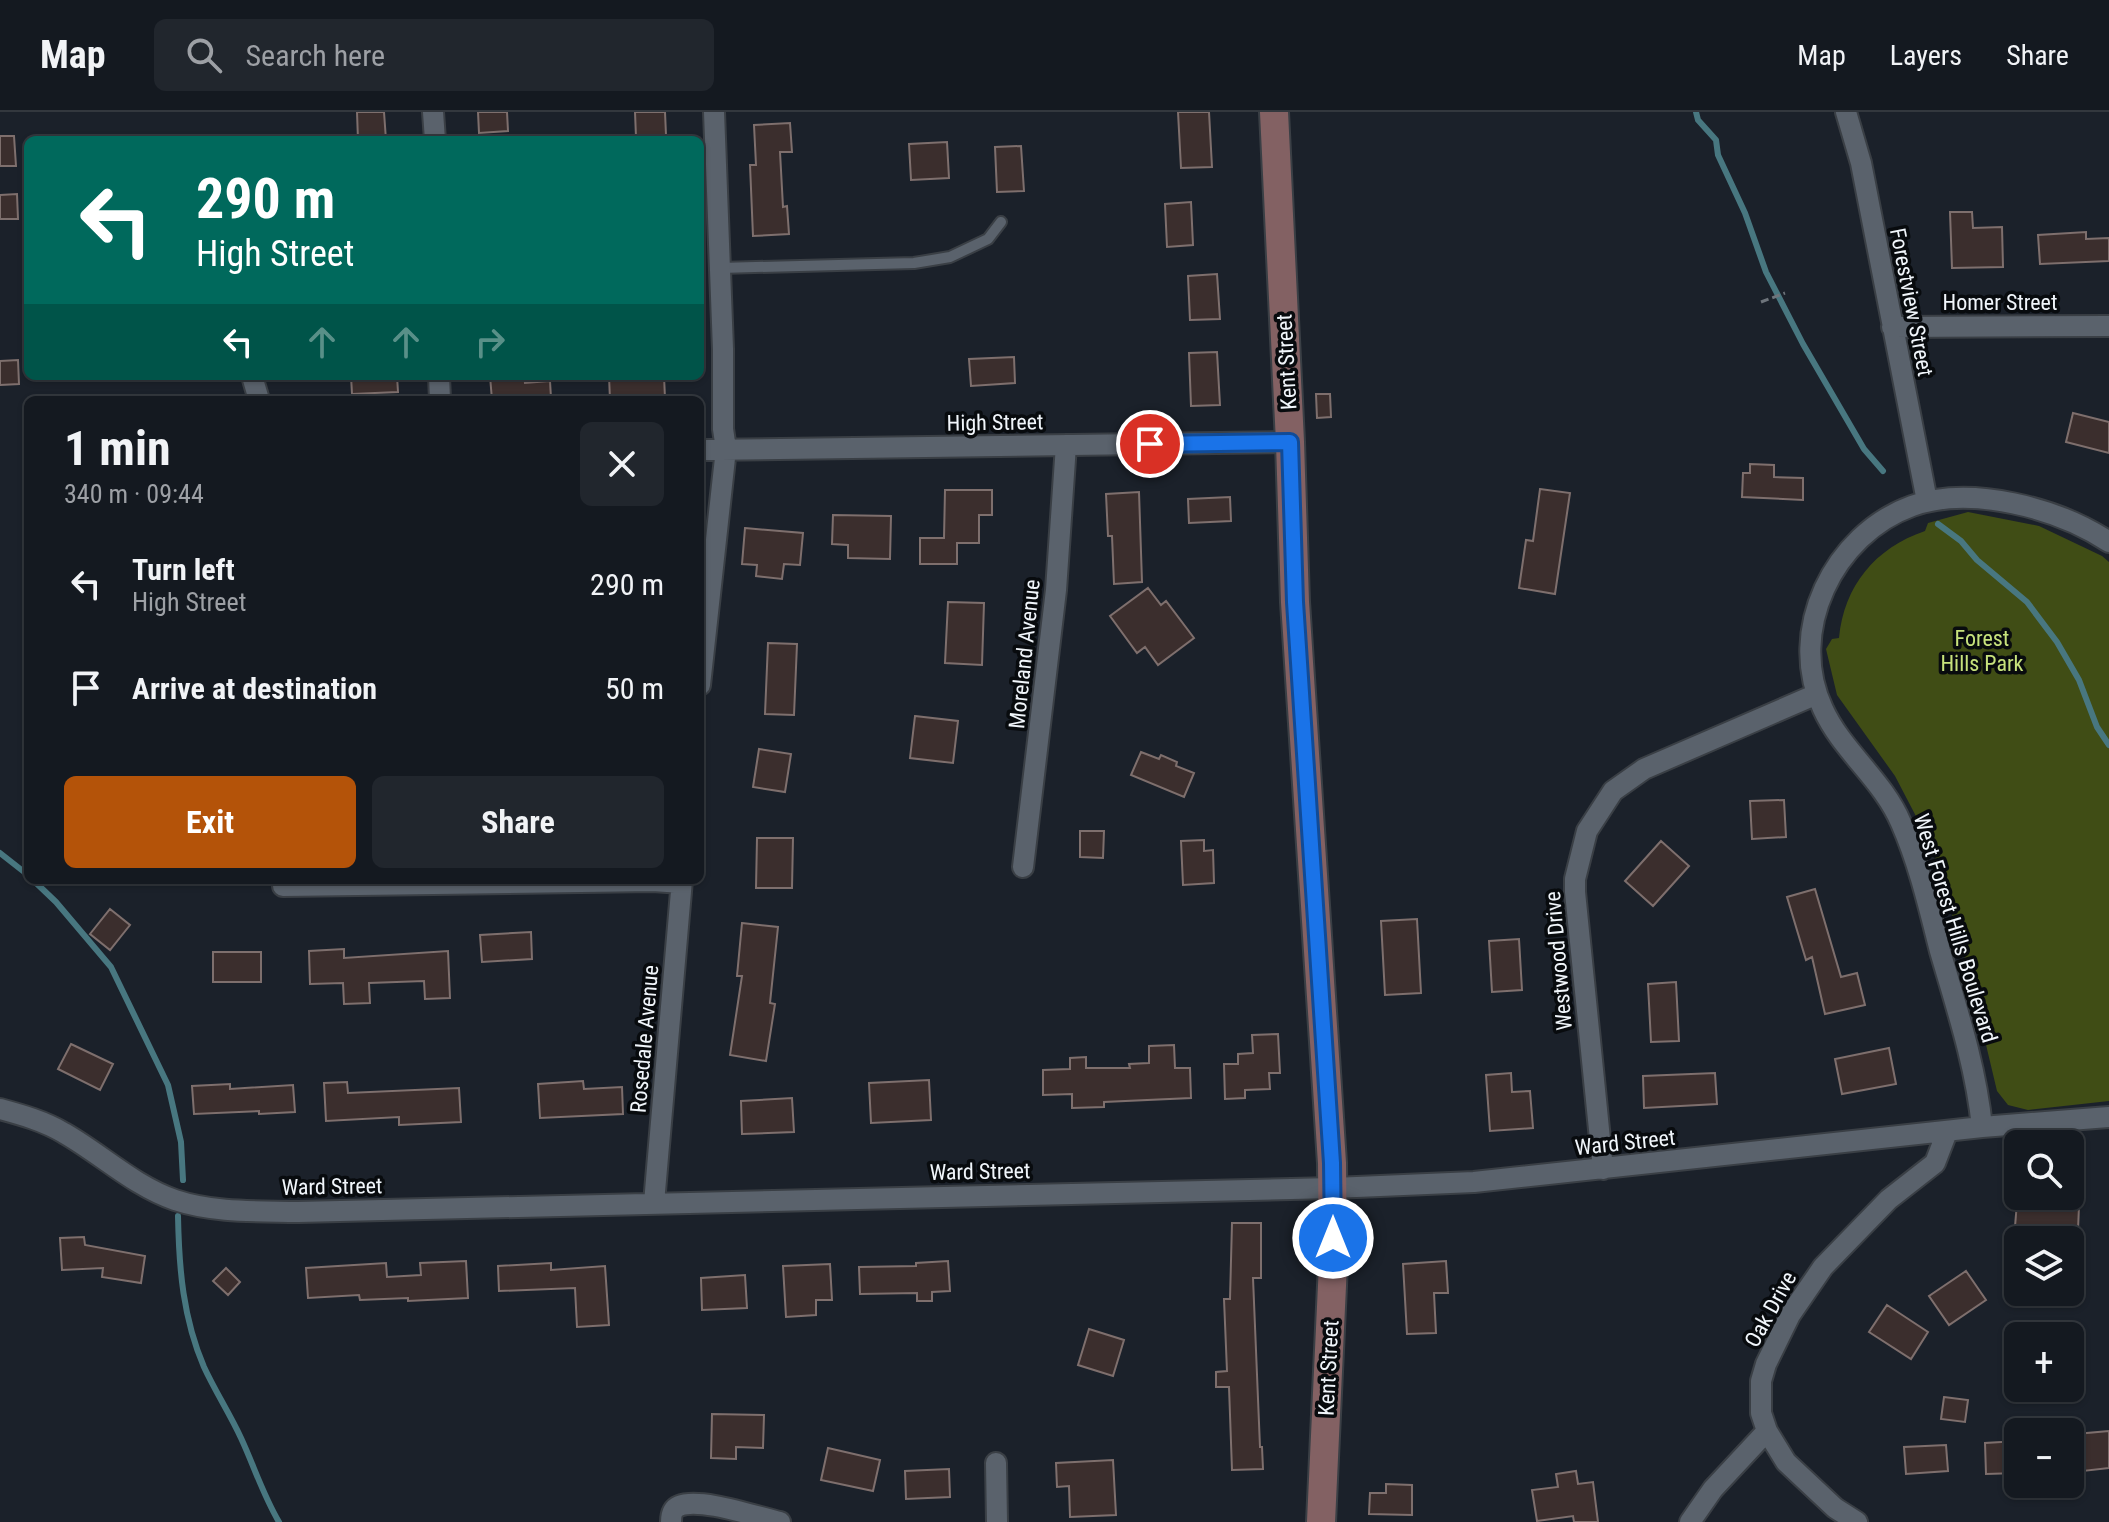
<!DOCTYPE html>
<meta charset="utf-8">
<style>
:root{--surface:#141920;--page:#21262d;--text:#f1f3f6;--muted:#9da0a5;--line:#33383e;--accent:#b45309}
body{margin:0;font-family:"Roboto Condensed",sans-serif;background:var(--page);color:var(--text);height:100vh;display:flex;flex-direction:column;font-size:30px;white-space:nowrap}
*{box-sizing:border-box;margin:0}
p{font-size:26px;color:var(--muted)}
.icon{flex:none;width:44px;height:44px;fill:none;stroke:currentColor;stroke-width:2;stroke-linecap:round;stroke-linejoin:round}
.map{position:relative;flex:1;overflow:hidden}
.sheet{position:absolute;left:24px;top:284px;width:680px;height:488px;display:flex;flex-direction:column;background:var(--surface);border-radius:12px;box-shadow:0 2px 6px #0004,0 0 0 2px var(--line)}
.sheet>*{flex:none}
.banner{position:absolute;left:24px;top:24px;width:680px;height:244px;border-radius:12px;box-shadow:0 2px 6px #0004,0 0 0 2px var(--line);background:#00695c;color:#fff;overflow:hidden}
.buttons{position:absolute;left:2004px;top:1018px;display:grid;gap:16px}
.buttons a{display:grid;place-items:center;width:80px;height:80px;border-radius:12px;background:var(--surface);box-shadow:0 2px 6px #0004,0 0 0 2px var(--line);font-size:40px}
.pin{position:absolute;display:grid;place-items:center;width:68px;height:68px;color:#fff;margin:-34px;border:4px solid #fff;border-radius:50%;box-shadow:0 2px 8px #0007}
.me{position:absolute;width:88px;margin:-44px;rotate:0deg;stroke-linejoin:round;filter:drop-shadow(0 0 6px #0008)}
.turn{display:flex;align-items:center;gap:28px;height:168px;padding:0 40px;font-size:36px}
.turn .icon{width:104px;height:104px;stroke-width:2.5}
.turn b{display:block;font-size:56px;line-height:68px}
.lanes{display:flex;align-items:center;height:76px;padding:0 40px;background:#0003;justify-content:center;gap:40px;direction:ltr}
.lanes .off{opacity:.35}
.round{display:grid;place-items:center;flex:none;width:84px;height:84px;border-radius:12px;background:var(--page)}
.head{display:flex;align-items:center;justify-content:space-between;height:136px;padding:0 40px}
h1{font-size:48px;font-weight:700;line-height:60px}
.button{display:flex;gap:16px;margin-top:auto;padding:16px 40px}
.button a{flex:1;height:92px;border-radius:12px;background:var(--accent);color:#fff;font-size:32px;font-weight:700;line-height:92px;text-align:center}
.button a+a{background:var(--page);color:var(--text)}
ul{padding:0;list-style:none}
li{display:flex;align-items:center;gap:24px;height:104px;padding:0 40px}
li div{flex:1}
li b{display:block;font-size:30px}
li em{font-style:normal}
header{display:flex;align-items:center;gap:48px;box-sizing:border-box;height:112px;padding:0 40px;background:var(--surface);border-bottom:2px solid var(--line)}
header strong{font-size:38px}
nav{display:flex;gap:44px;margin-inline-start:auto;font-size:28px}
.search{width:560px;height:72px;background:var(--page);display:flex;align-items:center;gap:20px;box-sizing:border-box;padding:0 28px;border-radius:12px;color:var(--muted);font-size:30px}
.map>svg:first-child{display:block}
.green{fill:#404d15}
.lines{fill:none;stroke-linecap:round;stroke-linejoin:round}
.stream{stroke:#487780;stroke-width:6}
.building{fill:#3b2e2d;stroke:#7e6f6d;stroke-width:2}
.lane-casing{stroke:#3a3f45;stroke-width:14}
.street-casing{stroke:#3a3f45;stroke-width:24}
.secondary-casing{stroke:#3a3f45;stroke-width:32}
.path{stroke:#6e747b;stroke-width:3;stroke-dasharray:8 4;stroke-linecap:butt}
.lane{stroke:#5a626c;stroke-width:10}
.street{stroke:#5a626c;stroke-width:20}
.secondary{stroke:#836163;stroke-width:28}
.route-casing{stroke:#114b97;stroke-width:20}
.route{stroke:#1a73e8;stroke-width:14}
.labels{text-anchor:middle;stroke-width:7;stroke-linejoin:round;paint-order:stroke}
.street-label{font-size:22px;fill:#f1f6fb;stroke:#080b0e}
.park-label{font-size:22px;fill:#c7e27c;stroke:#080b0e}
</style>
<header>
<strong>Map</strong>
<div class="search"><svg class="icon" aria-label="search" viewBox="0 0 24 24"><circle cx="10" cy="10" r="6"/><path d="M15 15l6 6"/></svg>Search here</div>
<nav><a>Map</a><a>Layers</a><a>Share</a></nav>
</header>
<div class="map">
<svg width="2109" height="1410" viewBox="0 0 2109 1410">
<rect width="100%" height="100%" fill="#1b212a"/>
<!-- green -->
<path class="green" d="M1968,400l71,14 63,30 7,6v539l-81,9 -20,-5 -11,-14 -29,-122 -36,-122 -37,-71 -58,-81 -11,-46 6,-10 7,-1c5,-52 36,-90 86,-107l3,-8z"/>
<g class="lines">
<!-- stream -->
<path class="stream" d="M1696,0l2,8 18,20 2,15 27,58 21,59 37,72 61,105 19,22
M1938,412l23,17 16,19 50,42 30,40 22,38 18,47 12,18
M0,741l28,22
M33,768l23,22 55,65 57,118 13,57 2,38
M178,1104c1,53 5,102 26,151 11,24 26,47 37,71 13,28 22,57 38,84"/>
</g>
<!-- building -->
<path class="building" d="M357,0h27l2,28h-28z
M478,0h29l1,19 -29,2z
M635,0h30l1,23 -30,2z
M1178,0h31l3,55 -31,1z
M790,11l2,29h-12l3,55 4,-1 2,28 -36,2 -3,-71h6l-2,-40z
M0,24h14l2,30h-16z
M947,30l2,36 -38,2 -2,-36z
M1021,34l3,45 -27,1 -2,-45z
M17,82l1,25h-18v-24z
M1191,90l2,43 -26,2 -2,-43z
M1950,100h22l1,16 29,-1 1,40 -51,1z
M2086,120v7l23,-1v23l-69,3 -2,-29z
M1217,162l3,45 -30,1 -2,-44z
M1217,240l3,53 -29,1 -2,-53z
M1014,245l1,26 -44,3 -2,-27z
M18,248l1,24 -19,1v-24z
M351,264h46l1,16 -46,2z
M490,264h34l1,7 25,-2 1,17 -59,2z
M609,264h55l1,22 -55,2z
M1316,282h14l1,23 -14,1z
M2073,301l36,9v31l-43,-11z
M1750,352l24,1v12l29,1v22l-61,-3 1,-24h7z
M1540,377l30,4 -15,101 -36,-6 7,-48 7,1z
M945,378h47v25h-13v28h-22v21h-37v-26h24z
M1139,380l3,90 -28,2 -2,-48h-4l-2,-42z
M1230,385l1,24 -42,2 -1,-24z
M833,403l58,1 -1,43 -42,-1v-13l-16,-1z
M745,416l58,5 -3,32 -16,-1 -2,15 -26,-3 1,-11 -15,-1z
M1148,476l13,17 5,-4 28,37 -36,27 -13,-18 -8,6 -27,-37z
M948,490l36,1 -2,62 -37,-2z
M768,531l29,1 -3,71 -29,-1z
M915,604l43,5 -5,42 -43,-5z
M759,637l32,5 -6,38 -32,-5z
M1141,640l18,7 2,-4 16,7 -1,4 18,7 -10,24 -53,-22z
M1784,688l2,37 -34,2 -2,-38z
M1080,719h24l-1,27 -23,-1z
M757,726h36l-1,50h-36z
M1204,728v11l9,-1 1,33 -31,2 -2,-44z
M1661,729l28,25 -36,40 -28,-25z
M1815,777l26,88 16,-4 8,32 -40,9 -13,-57 -6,3 -19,-63z
M110,797l20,16 -20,25 -20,-16z
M1417,807l4,74 -36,2 -4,-74z
M742,811l36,4 -8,76 5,1 -9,57 -36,-6 12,-79h-5z
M531,820l1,27 -50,3 -2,-27z
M1519,827l3,51 -30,2 -3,-51z
M344,837v9l104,-7 2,47 -25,1 -1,-18 -55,2 1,20 -26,1 -1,-21 -33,1 -1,-33z
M213,840h48v30h-48z
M1676,870l3,59 -28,1 -3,-58z
M1278,922l2,39h-11l1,16 -25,1v8l-20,1 -1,-35h14v-10l15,-1 -1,-18z
M71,932l42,20 -13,26 -42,-21z
M1174,933l1,23h15l1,30 -87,4v5l-32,1v-14l-29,1v-25l27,-1v-11l16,-1v11h44l-1,-4 20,-1v-17z
M1889,936l7,36 -54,10 -7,-35z
M1511,961l1,19 18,-1 3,37 -43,3 -4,-56z
M1715,961l2,31 -73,4 -1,-32z
M929,968l2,40 -60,3 -2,-40z
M583,969l1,8 38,-2 1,27 -83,4 -2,-34z
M347,970l1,11 111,-5 2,34 -62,3v-8l-73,4 -2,-38z
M230,972v5l63,-4 2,27 -36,2v-3l-65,3 -2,-28z
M792,986l2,34 -52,2 -1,-33z
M2017,1090l62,4 -1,24 -11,-1 -1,11 -52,-1z
M1232,1111h29v55h-8l7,169h2l1,22 -31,1 -3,-83h-13v-15l11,-1 -3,-72h6z
M84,1125l1,8 60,11 -4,27 -39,-6 1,-9 -41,2 -2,-32z
M466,1149l2,37 -60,3v-3l-48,2 -1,-5 -51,3 -2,-30 80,-5 1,14 34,-2 -1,-12z
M948,1149l2,30 -18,1v9h-15v-8l-57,1 -1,-27 57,-1v-3z
M1446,1149l2,32h-14l2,40 -29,1 -4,-70z
M551,1151v7l54,-4 4,59 -32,2 -2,-39 -76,3 -1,-25z
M830,1152l2,36h-16v15l-30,2 -3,-51z
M226,1156l14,14 -12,13 -15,-14z
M1966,1159l20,29 -37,25 -20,-29z
M745,1163l2,33 -45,2 -1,-32z
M1887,1193l41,27 -17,27 -42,-27z
M1089,1217l35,11 -11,36 -35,-11z
M1944,1285l24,3 -3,22 -24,-3z
M712,1302l52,1 -1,33 -27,-1v12l-25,-1z
M2109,1319v37l-26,3 -1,-11h-3l-3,-26z
M2018,1329v32l-32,1 -1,-31z
M1946,1333l2,26 -42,3 -2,-27z
M828,1336l52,12 -7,31 -52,-11z
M1113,1348l3,55 -46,2 -1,-31 -12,1 -1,-24z
M949,1357l1,28 -44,2 -1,-28z
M1576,1359l2,13 15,-2 5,40h-24l-1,-6 -36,5 -5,-31 26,-3 -2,-13z
M1386,1372l26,1v30l-43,-1 1,-21h16z"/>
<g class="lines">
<defs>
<path id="lane" d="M720,156l194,-5 36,-6 38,-18 13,-17"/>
<path id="street" d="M433,0l2,28
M1846,0l15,51 66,338
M1892,215l217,-1
M252,264l7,24
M439,264l1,24
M700,338l590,-8
M700,573l26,-236 -3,-20v-80l-9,-237
M1023,755l33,-277 10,-145
M283,768v6l370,-5 29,2
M0,997c22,6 44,12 64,24 37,21 70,53 111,67 39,13 82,11 123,12l1035,-24 141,-6 508,-55 127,-10
M1982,1015c-6,-60 -25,-118 -42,-176 -11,-43 -21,-87 -39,-128 -18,-43 -59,-72 -78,-114 -37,-78 11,-175 89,-203 59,-21 146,2 197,36
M1603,1057l-28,-277v-13l12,-48 26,-40 31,-22 173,-75
M654,1091l28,-323
M996,1351l1,59
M671,1410c0,-7 1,-13 8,-16 21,-9 78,11 101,16
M1690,1410l23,-33 54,-58
M1857,1410l-22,-14 -49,-46 -19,-31 -6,-18v-32l5,-17 24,-49 33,-48 66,-68 46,-36 12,-31"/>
<path id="secondary" d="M1274,0l16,330 5,160 37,561 1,101 -12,258"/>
</defs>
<!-- lane casing -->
<use href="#lane" class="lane-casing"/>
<!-- street casing -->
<use href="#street" class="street-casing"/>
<!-- secondary casing -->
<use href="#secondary" class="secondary-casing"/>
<!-- path -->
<path class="path" d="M1761,190l24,-9"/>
<!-- lane -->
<use href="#lane" class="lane"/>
<!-- street -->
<use href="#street" class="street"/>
<!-- secondary -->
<use href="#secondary" class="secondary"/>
</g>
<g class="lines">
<defs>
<path id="route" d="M1150,332l140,-2 5,160 37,561 1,75"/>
</defs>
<!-- route casing -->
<use href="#route" class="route-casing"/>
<!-- route -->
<use href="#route" class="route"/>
</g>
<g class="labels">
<!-- street labels -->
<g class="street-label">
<text transform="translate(1912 190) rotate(79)" y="8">Forestview Street</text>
<text x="2000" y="198">Homer Street</text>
<text transform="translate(1286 250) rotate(-93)" y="8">Kent Street</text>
<text transform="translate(995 310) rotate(-1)" y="8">High Street</text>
<text transform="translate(1024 542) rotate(-84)" y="8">Moreland Avenue</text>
<text transform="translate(1956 816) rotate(73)" y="8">West Forest Hills Boulevard</text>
<text transform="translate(1558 849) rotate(-95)" y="8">Westwood Drive</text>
<text transform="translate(644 927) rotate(-85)" y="8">Rosedale Avenue</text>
<text transform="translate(1625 1030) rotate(-6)" y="8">Ward Street</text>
<text transform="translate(980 1059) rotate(-1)" y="8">Ward Street</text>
<text transform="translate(332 1074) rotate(-1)" y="8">Ward Street</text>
<text transform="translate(1770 1197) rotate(-61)" y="8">Oak Drive</text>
<text transform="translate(1328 1256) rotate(-87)" y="8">Kent Street</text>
</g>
<!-- park labels -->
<g class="park-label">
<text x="1982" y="534">Forest<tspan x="1982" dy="25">Hills Park</tspan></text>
</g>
</g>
</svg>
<div class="buttons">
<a><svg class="icon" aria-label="search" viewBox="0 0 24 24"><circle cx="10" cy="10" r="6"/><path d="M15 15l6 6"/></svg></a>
<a><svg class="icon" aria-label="layers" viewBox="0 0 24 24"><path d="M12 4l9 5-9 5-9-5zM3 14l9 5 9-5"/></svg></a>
<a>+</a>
<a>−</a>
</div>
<div class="pin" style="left:1150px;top:332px;background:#d93025"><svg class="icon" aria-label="arrive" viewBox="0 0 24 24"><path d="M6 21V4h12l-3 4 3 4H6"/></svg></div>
<svg class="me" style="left:1333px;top:1126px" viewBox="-20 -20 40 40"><circle r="17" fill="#1a73e8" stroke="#fff" stroke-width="3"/><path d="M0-11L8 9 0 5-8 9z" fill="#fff"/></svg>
<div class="banner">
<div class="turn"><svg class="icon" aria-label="left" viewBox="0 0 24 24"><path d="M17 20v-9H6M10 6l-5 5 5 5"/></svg><div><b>290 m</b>High Street</div></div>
<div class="lanes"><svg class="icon" aria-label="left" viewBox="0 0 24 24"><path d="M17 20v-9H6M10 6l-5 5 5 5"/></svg><svg class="icon off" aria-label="ahead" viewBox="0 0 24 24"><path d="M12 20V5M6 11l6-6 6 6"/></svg><svg class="icon off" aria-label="ahead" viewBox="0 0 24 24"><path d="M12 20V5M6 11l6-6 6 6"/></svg><svg class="icon off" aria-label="right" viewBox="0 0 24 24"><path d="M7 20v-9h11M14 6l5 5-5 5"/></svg></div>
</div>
<section class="sheet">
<div class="head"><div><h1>1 min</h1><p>340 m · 09:44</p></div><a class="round"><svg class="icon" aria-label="close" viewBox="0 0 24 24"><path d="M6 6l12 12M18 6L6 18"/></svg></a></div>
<ul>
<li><svg class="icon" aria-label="left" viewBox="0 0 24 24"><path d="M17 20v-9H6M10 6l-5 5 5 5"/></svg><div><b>Turn left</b><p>High Street</p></div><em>290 m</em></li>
<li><svg class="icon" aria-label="arrive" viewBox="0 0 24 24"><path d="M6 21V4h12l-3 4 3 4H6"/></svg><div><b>Arrive at destination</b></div><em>50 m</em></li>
</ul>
<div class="button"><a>Exit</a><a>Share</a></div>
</section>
</div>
